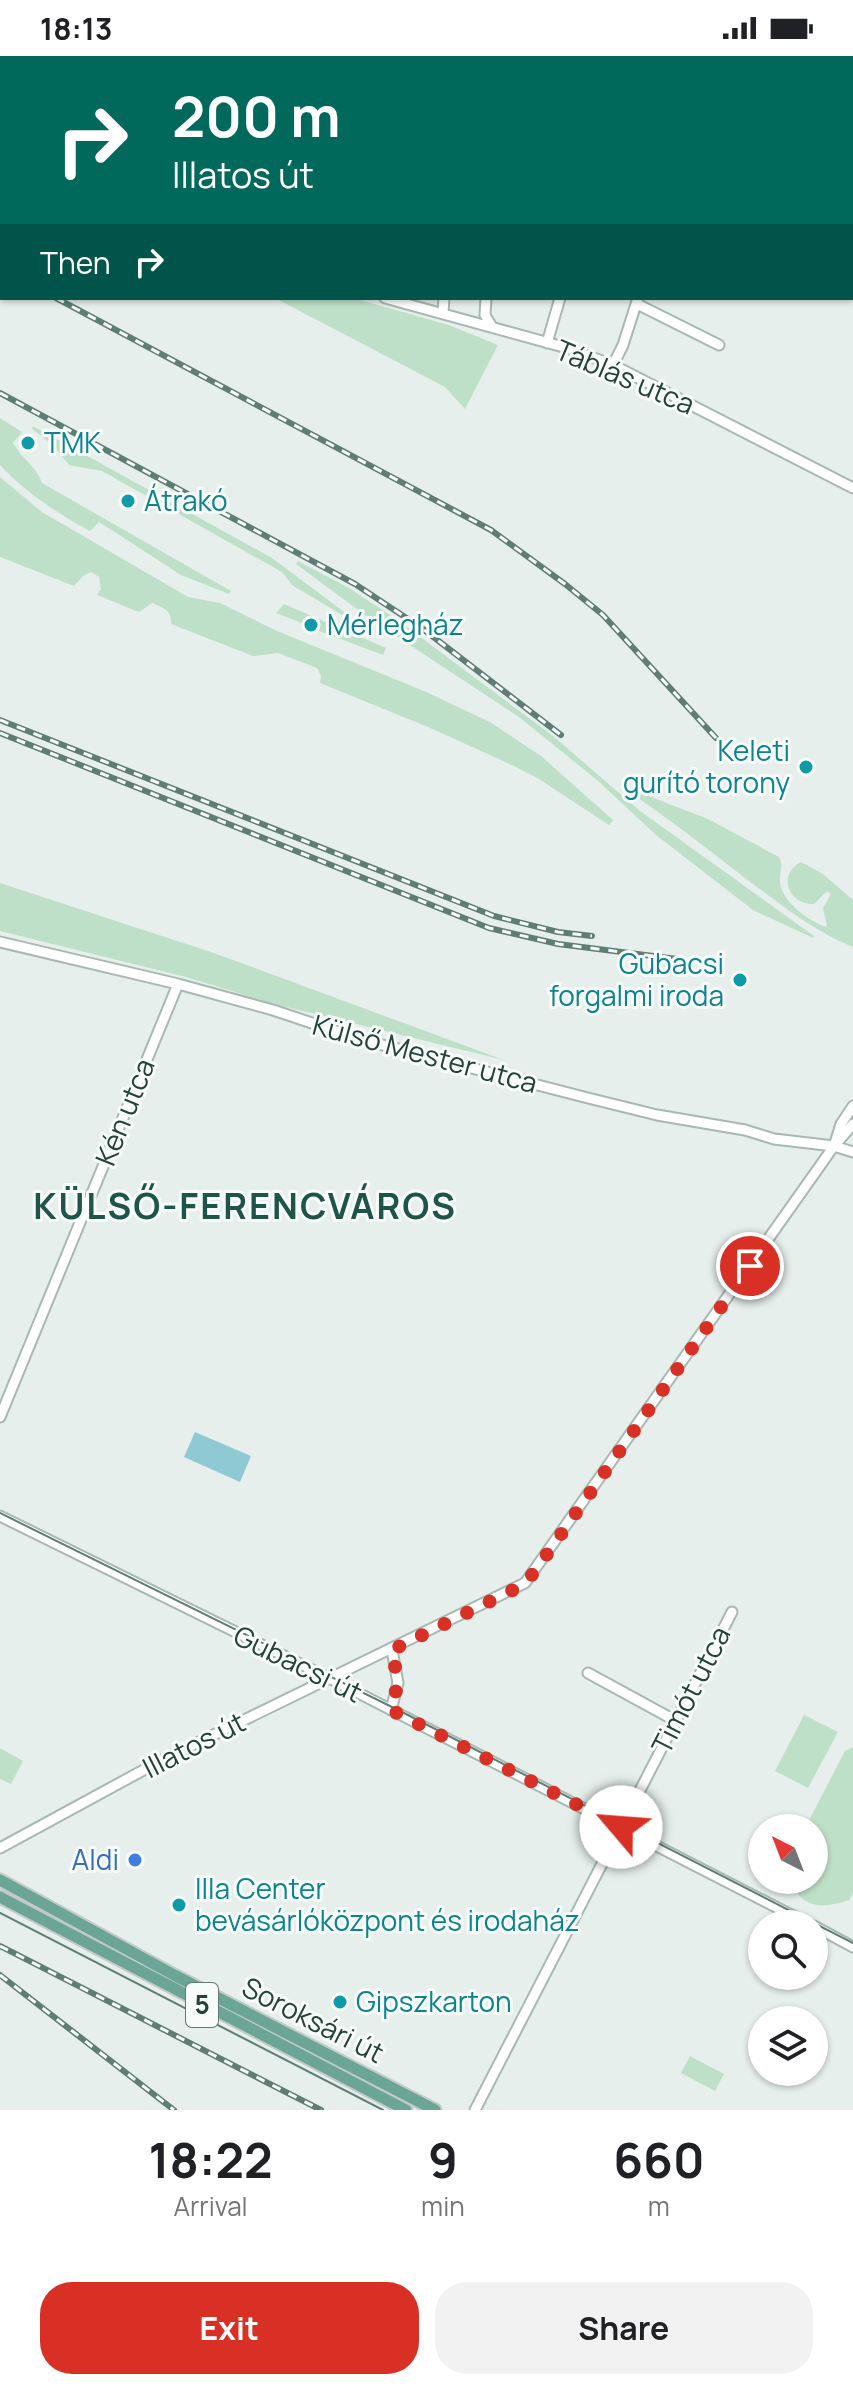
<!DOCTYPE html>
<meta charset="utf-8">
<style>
:root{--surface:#fff;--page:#f2f2f2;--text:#202124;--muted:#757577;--accent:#d93025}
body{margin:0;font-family:Manrope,sans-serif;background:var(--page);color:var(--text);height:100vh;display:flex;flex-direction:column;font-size:30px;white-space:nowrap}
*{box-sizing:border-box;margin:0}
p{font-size:26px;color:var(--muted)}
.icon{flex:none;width:44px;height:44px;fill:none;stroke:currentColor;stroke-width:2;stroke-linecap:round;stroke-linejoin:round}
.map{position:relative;height:2054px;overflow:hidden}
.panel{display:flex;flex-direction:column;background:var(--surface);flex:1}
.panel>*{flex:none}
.hud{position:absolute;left:0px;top:0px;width:854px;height:244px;box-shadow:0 2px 6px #0004;background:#00695c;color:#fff;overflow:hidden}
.needle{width:52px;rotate:318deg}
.tools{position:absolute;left:748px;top:1758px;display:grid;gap:16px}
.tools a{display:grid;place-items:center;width:80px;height:80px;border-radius:50%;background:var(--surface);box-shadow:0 2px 6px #0004;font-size:40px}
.pin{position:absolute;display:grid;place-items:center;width:68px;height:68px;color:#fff;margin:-34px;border:4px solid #fff;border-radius:50%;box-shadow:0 2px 8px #0007}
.me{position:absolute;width:88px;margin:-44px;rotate:297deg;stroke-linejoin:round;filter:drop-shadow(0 0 6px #0008)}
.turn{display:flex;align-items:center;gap:28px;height:168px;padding:0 40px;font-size:36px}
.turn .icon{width:104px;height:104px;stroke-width:2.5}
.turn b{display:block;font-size:56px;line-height:68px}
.then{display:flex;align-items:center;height:76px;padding:0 40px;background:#0003;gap:16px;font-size:30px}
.eta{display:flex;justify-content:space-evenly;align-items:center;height:136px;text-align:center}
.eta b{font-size:48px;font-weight:700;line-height:56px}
.button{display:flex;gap:16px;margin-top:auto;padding:16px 40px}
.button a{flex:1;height:92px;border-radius:32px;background:var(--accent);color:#fff;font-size:32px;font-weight:700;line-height:92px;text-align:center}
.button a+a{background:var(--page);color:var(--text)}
.status{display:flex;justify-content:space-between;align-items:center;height:56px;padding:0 40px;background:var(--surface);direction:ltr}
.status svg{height:22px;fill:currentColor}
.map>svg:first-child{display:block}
.green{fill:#bfe0c8}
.water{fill:#8ec9d4}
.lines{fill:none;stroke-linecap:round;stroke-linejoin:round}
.minor-casing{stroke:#a8b8b2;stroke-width:13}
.major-casing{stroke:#c2cac8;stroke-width:15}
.minor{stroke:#fff;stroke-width:9}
.major{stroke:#6aa596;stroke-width:11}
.tram{stroke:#5f7d75;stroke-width:2}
.rail-casing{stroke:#5f7d75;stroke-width:6}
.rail{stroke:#f7fbf9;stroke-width:3;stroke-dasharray:9;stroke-linecap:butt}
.route{stroke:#d93025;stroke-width:14;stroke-dasharray:0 25.2}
.culture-dot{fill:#0f9aa8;stroke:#f7fbf9;stroke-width:3}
.shop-dot{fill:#3f7fe0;stroke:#f7fbf9;stroke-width:3}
.labels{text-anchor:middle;stroke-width:6;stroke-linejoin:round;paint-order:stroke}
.shield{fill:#f7fbf9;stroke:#637a73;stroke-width:2}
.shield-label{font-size:26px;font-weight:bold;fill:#24423a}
.street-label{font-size:28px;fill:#24423a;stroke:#f7fbf9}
.culture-label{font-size:28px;fill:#0d838f;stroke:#f7fbf9;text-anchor:start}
.shop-label{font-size:28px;fill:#366cbe;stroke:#f7fbf9;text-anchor:end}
.district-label{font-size:36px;font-weight:bold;letter-spacing:2px;fill:#1f5548;stroke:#f7fbf9}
</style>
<div class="status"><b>18:13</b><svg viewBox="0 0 49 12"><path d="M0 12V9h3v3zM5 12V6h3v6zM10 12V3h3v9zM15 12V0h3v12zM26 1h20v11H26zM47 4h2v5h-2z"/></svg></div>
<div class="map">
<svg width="853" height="2054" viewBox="0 0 853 2054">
<rect width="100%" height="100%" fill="#e6efeb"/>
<!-- green -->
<path class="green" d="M275,242h78l96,27 49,20 -33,64 -20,-22z
M0,362l22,14 -9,11c8,15 24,24 29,40l189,108 -2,3 -48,-19 -82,-53 -9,9c-33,-18 -64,-38 -90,-66z
M33,370l239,132 87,65 -2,1 -65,-39 -10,-13 -180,-101 -33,-6 -16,-20 -21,-16z
M0,421l42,35 146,85 32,6 57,28 147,60 66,31 51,34 72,64 -4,5 -70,-46 -27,-14 -84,-38 -108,-44 1,-7 -4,-8 -39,-15 -25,3 -82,-32c1,-14 -7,-16 -19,-21l-13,9 -42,-17 4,-6 -2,-12 -8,-5 -8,4 -9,10 -74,-29z
M298,505l51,27 50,33 154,115 87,75 174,125 -1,2 -60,-28 -97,-75 -59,-55 -78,-63 -150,-99 -73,-54z
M284,548l102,44 -3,7 -69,-26 3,-8 -6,-3 -4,7 -31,-12z
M638,736l70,27 71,38c5,9 0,15 1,25 2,20 28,38 45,45l2,-2 -4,-17 8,-14 -4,-3 -13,13c-26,1 -37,-30 -13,-42l22,12 30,26v47c-39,-16 -70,-41 -104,-66 -38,-29 -75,-59 -114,-85z
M0,827l214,70 290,107 -230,-56 -88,-27 -186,-46z
M804,1659l34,17 -30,56 -33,-17z
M853,1691v146l-4,7c-27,9 -47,9 -59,-20h24v-52h-9l40,-77z
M0,1692l23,13 -12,23 -11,-5z
M690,2000l34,18 -9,17 -34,-18z"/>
<!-- water -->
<path class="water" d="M195,1376l56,24 -11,26 -56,-25z"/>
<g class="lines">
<defs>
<path id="minor" d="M41,2v-2
M212,2v-2
M506,2v-2
M0,55h2
M385,242l182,50 46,17 240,123
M486,242l-1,17 7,12
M637,248l82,41
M443,257l1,-15
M547,287l13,-45
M613,309l10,-20 14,-44
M0,886l178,42 95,26 90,30 225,58 69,17 88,15 29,9 60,7 19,6
M835,1087l6,-19 12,-18
M0,1361l178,-433
M0,1460l331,163 478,245
M588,1617l88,48
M391,1654l7,-27 -6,-33
M0,1792l162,-88 363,-177 309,-437 19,-22
M814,1870l39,21
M475,2054l257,-498"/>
<path id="major" d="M0,1824l174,95 261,135
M0,1841l406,213"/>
</defs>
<!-- minor casing -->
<use href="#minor" class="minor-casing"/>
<!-- major casing -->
<use href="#major" class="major-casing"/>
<!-- minor -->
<use href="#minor" class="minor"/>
<!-- major -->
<use href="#major" class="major"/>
<!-- tram -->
<path class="tram" d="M0,1457l404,200 449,230
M0,1857l383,197"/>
<defs>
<path id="rail" d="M0,212l2,1
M56,242l435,232 74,54 38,31 113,123
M0,337l355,191 68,45 138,106
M0,664l494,196 64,16 34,4
M0,677l489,195 69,16 119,15
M0,1890l321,164
M0,1919l174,135"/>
</defs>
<!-- rail casing -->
<use href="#rail" class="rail-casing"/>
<!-- rail -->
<use href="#rail" class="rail"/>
</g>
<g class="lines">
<!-- route -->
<path class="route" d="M621,1771l-230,-117 7,-27 -6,-33 121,-60 20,-16 217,-308"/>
</g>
<!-- markers -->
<g class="culture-dot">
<circle cx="28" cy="387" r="8"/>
<circle cx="128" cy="445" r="8"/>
<circle cx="311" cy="569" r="8"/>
<circle cx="806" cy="711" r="8"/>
<circle cx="740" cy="924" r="8"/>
<circle cx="179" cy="1849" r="8"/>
<circle cx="340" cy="1946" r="8"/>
</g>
<circle class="shop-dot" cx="135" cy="1804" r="8"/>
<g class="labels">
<!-- shield labels -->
<rect class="shield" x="186" y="1927" width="32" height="44" rx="6"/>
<g class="shield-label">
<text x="202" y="1958">5</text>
</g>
<!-- street labels -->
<g class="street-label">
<text transform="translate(625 321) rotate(23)" y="10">Táblás utca</text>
<text transform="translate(425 998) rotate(15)" y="10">Külső Mester utca</text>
<text transform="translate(125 1056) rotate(-68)" y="10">Kén utca</text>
<text transform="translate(298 1608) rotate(26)" y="10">Gubacsi út</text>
<text transform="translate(691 1634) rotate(-63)" y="10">Timót utca</text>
<text transform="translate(194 1689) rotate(-27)" y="10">Illatos út</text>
<text transform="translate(313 1964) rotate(27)" y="10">Soroksári út</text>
</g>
<!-- culture labels -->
<g class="culture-label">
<text x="44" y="397">TMK</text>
<text x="144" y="455">Átrakó</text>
<text x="327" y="579">Mérlegház</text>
<text x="790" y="705" text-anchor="end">Keleti<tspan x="790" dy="32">gurító torony</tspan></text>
<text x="724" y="918" text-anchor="end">Gubacsi<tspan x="724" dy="32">forgalmi iroda</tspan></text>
<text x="195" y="1843">Illa Center<tspan x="195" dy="32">bevásárlóközpont és irodaház</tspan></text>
<text x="356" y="1956">Gipszkarton</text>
</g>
<!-- shop labels -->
<g class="shop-label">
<text x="119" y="1814">Aldi</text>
</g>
<!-- district labels -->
<g class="district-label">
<text x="245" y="1163">KÜLSŐ-FERENCVÁROS</text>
</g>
</g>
</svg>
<div class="tools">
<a><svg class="needle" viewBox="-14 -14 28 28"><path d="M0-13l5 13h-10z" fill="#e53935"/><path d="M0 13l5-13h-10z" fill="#757577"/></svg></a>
<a><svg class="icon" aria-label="search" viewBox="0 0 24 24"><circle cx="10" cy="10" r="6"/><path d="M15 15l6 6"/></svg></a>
<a><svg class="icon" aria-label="layers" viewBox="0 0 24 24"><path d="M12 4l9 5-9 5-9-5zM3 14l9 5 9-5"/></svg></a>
</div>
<div class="pin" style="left:750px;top:1210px;background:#d93025"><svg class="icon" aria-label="arrive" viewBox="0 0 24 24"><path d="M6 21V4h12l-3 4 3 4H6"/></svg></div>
<svg class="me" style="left:621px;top:1771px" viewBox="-20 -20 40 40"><circle r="19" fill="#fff"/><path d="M0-13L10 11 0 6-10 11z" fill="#d93025"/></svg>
<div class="hud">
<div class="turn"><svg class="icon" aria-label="right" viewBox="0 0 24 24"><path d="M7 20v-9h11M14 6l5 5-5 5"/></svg><div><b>200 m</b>Illatos út</div></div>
<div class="then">Then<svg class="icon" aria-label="right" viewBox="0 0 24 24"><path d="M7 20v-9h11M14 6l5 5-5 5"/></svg></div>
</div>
</div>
<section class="panel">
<div class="eta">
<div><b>18:22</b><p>Arrival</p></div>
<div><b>9</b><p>min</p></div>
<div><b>660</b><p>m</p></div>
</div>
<div class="button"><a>Exit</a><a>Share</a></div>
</section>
